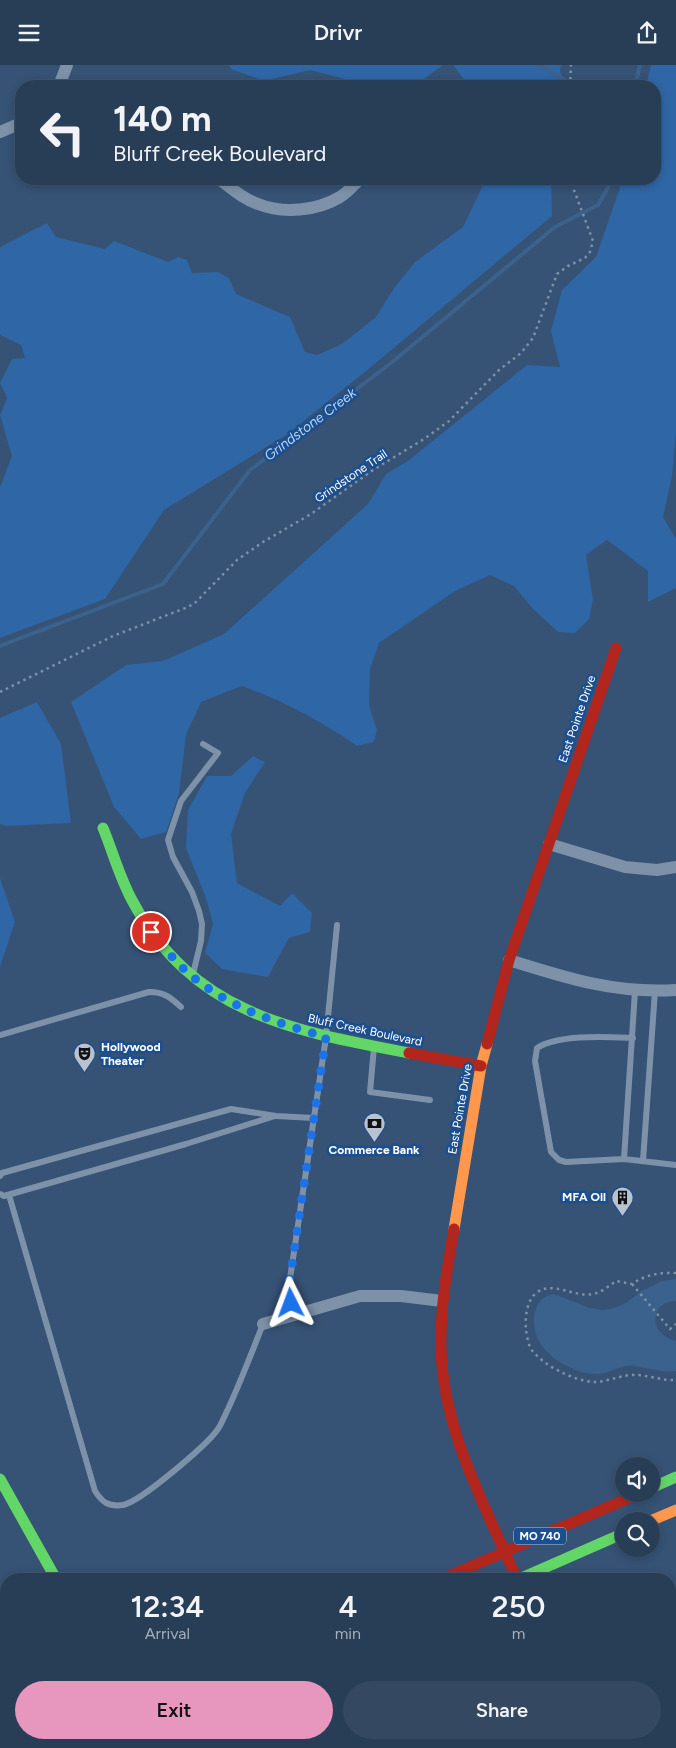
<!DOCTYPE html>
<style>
:root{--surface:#283e57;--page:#344961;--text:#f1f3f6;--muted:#a5aeba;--line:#44576d;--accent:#e797bd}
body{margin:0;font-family:Figtree,sans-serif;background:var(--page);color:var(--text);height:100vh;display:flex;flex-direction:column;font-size:19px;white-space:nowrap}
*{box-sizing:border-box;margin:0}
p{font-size:16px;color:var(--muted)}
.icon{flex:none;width:28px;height:28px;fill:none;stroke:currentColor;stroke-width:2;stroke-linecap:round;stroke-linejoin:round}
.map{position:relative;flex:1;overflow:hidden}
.panel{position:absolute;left:0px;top:1508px;width:676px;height:176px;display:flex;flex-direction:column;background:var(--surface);border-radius:20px 20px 0 0;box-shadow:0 2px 8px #0003,0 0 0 1px var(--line)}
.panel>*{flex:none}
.guide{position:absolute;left:15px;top:15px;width:646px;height:105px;border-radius:20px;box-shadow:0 2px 8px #0003,0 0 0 1px var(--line);background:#283e57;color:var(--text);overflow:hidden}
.controls{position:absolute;left:615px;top:1392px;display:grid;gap:10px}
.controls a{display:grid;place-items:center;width:45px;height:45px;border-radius:50%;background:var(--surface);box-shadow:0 2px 8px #0003,0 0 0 1px var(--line);font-size:25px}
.pin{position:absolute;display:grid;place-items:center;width:42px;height:42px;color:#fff;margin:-21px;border:2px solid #fff;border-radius:50%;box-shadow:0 1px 5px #0007}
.me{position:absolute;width:55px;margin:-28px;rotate:357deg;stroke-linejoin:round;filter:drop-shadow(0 0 4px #0008)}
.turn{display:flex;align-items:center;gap:18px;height:105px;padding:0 15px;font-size:22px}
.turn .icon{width:65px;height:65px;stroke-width:2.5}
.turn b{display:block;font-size:35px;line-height:42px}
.eta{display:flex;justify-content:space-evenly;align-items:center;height:85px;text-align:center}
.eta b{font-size:30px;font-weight:600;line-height:35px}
.action{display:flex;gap:10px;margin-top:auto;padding:10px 15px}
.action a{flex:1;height:58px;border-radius:30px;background:var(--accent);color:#111;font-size:20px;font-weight:600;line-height:58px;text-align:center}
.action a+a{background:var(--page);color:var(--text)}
header{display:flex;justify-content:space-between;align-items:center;height:65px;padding:0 15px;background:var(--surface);font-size:22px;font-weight:600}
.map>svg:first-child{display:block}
.green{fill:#2f66a5}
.water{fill:#3b618d}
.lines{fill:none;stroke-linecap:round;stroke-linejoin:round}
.stream{stroke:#3b618d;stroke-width:4}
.path{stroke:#7d92a8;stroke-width:2.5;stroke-dasharray:2.5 4;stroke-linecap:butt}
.lane{stroke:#7d92a8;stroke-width:6}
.street{stroke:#7d92a8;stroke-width:12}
.fast{stroke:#63d668;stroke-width:11}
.slow{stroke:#ff974d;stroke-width:11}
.jam{stroke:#b3261e;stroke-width:11}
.route{stroke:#1a73e8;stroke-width:9;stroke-dasharray:0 16.2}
.labels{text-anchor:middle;stroke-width:5;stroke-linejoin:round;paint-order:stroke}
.shield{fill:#1b4f8f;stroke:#bbcadd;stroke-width:1}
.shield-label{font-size:11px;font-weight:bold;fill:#fff}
.street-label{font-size:12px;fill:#fff;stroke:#1b4f8f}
.poi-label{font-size:12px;font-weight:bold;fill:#fff;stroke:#1b4f8f;text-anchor:start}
.water-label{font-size:14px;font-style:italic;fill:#b5d3f5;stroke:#1b4f8f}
</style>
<header><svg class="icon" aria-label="menu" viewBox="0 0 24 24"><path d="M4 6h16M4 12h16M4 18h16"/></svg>Drivr<svg class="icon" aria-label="share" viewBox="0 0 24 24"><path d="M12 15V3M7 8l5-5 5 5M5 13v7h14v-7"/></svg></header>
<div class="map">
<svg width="676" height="1683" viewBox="0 0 676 1683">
<rect width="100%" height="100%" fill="#365274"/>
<!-- green -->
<path class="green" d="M229,0h214l-19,14 -56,6 -58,-15 -46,11 -33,-12z
M453,0h109l-2,3 2,18h-93z
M651,0h25v367l-4,44 -9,41 13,22v49l-28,14v-31l-41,-31 -21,15 7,45 -4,19 -14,14 -17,-1 -25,-23 -19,-23 -24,-11 -35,16 -76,52 -9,26 -1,37 8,24 -3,12 -17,4c-38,-26 -72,-44 -115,-60l-41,16 -15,33 -7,58 -13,39 -25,7 -27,-32 -43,-105 55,-37 37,-4 61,-27 144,-130 18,-30 23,-14 118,-95 33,2 -9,-36 11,-41 34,-33 27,-78h32v-93h-9z
M486,114h65l1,37 -181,151 -85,68 -122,75 -59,89 -105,39v-151l12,-31 -12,-41 7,-17 -7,-15 12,-24 13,-1 -4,-13 -21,-10v-88l47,-24 9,14 49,12 9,-8 54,21 10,-5 9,3 5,13 26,-1 11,6 7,16 54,23 15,35 12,3 25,-11 34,-27 18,-29 21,-26 48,-35z
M37,637l24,42 10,79 -65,3 -6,-2v-106z
M253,691l12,6 -20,31 -14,41 6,49 43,23 12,-13 20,20 -2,19 -21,6 -21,39 -46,-8 -17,-16 8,-29 -7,-26 -20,-50 2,-38 19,-34h24z
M0,813l15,44 -15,45z"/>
<!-- water -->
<path class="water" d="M676,1214v22c-25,0 -30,32 0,40v30c-14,2 -28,-3 -42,-5 -9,-1 -17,3 -26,6 -13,5 -29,0 -41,-6 -11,-5 -23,-15 -28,-25 -9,-16 -7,-45 15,-47l36,14 12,2 12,-2 12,-5 14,-11 22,-11z"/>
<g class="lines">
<!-- stream -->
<path class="stream" d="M538,0l38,21
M635,21l5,-21
M0,581l163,-62 87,-114 141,-107 164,-136 43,-22 15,-26"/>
<!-- path -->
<path class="path" d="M570,21l1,-21
M0,627l113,-56 75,-29 8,-5 41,-42 26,-18 48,-28 62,-44 51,-31 25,-18 50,-51 22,-17 12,-15 24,-64 11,-8 17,-8 5,-6 3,-11 -19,-51v-11
M676,1208c-16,-1 -31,2 -44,11l-16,-3c-7,5 -14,11 -23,13 -20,4 -41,-15 -58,0 -9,9 -10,25 -9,36 1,6 2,14 5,19 11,16 43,32 63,33 13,0 24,-6 37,-7 15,-1 30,6 45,5
M632,1219l38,45 6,-5"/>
<!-- lane -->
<path class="lane" d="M193,909l8,-33 1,-17 -3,-13 -7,-19 -19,-35 -5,-17 13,-39 37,-48 -15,-9
M0,970l149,-43c15,0 21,5 32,15
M633,973c-26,-1 -74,-4 -96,10l-2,13 16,91 8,8 7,2 58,-3 52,6
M374,982l-4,45 60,8
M624,1094l11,-168
M643,1096l12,-170
M0,1111l2,-3 229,-64 45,7 38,2
M0,1129l4,2 182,-52 89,-28
M9,1130l86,296c7,11 13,16 28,14 17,-3 84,-60 95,-76 4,-6 7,-14 10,-20 13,-28 24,-57 35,-85
M294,1250l-6,-23 38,-255 11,-112"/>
<!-- street -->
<path class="street" d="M59,21l8,-21
M0,67l21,-9
M219,114c12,9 24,20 39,25 25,10 59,7 82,-7 7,-4 14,-12 20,-18
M549,779l76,23 32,3 19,-3
M509,895c57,18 107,34 167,30
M263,1259l97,-28h41l41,5
M555,1683v-5"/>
<!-- fast -->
<path class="fast" d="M103,763c10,24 17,51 30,74 61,113 162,129 276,151
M0,1414l56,100
M651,1423l25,-11
M519,1514l105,-46"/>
<!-- slow -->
<path class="slow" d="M454,1164l27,-163 6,-22
M650,1456l26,-11
M137,1678l1,5"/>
<!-- jam -->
<path class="jam" d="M487,979l22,-84 107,-312
M409,988l72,13
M454,1164c-7,40 -14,79 -13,120 2,82 44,157 76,230
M442,1514l196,-85
M48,1683l13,-5"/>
</g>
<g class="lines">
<!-- route -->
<path class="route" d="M151,867c11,13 23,28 36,40 40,35 89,51 139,65l-38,255 3,11"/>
</g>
<!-- icons -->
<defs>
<symbol id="theatre-pin" viewBox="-11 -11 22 30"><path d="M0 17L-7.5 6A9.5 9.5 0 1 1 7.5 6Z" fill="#b9c2ce" stroke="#1b4f8f"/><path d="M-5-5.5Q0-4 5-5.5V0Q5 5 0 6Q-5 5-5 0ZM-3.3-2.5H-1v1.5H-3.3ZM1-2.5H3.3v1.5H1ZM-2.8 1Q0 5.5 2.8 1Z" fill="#111"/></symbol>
<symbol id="bank-pin" viewBox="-11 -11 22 30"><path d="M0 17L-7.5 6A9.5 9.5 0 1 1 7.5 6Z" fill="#b9c2ce" stroke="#1b4f8f"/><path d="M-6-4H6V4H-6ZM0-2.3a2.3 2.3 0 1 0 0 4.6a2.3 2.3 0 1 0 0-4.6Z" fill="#111"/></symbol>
<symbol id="building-pin" viewBox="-11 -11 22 30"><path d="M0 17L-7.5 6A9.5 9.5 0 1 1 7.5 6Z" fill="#b9c2ce" stroke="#1b4f8f"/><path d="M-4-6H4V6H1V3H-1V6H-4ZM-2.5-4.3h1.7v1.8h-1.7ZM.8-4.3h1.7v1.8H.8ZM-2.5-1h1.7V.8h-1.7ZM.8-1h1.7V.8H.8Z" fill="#111"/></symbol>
</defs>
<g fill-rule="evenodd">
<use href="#theatre-pin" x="72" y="976" width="25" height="34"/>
<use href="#bank-pin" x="362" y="1046" width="25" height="34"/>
<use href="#building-pin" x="610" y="1120" width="25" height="34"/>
</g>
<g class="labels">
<!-- shield labels -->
<rect class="shield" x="514" y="1462.5" width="52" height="17" rx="4"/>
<g class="shield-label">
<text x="540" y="1475">MO 740</text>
</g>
<!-- street labels -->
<g class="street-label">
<text transform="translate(351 411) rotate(-34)" y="4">Grindstone Trail</text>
<text transform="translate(577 654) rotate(-71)" y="4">East Pointe Drive</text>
<text transform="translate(365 965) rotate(12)" y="4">Bluff Creek Boulevard</text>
<text transform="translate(460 1044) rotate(-80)" y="4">East Pointe Drive</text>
</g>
<!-- poi labels -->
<g class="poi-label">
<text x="101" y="986">Hollywood<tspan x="101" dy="14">Theater</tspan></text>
<text x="374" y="1089" text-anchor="middle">Commerce Bank</text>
<text x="606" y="1136" text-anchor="end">MFA Oil</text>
</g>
<!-- water labels -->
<g class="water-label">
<text transform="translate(310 359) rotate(-37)" y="5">Grindstone Creek</text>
</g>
</g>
</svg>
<div class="controls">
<a><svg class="icon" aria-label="sound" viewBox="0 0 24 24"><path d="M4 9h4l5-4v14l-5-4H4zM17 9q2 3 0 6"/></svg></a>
<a><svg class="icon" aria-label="search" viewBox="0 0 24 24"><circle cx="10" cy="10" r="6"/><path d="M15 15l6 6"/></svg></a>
</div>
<div class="pin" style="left:151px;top:867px;background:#d93025"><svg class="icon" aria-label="arrive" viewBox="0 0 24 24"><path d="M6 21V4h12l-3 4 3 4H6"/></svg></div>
<svg class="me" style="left:291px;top:1238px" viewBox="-20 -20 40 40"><path d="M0-17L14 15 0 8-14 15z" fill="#1a73e8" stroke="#fff" stroke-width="4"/></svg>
<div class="guide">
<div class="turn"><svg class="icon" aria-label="left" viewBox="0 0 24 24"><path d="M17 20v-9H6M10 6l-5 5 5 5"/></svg><div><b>140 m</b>Bluff Creek Boulevard</div></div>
</div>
<section class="panel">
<div class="eta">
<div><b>12:34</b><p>Arrival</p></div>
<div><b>4</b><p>min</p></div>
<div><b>250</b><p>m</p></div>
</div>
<div class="action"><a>Exit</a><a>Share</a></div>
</section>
</div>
